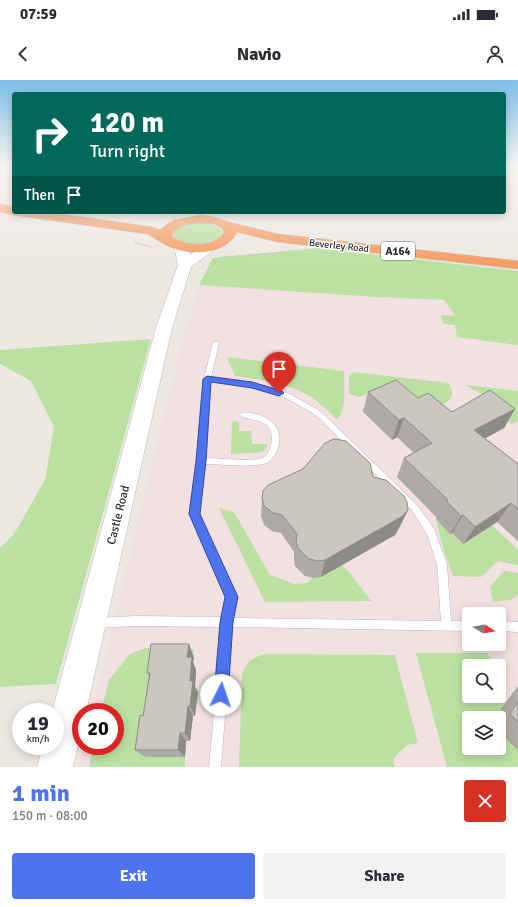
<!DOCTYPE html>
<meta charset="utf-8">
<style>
:root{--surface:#fff;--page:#f2f2f3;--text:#2b2b33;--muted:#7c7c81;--accent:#4e73ef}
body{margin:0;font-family:Signika,sans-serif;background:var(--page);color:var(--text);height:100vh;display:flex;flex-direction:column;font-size:15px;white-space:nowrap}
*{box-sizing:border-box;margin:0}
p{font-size:13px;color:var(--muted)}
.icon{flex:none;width:22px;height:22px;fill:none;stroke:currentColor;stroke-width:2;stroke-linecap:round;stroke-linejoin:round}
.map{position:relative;height:687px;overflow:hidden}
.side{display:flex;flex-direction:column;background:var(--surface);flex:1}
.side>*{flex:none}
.banner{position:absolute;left:12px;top:12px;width:494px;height:122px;border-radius:4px;box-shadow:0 2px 10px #0003;background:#00695c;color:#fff;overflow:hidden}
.needle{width:26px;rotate:101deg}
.fabs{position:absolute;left:462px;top:527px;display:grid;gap:8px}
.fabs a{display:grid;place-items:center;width:44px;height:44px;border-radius:4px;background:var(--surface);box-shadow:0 2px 10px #0003;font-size:20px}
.speed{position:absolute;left:12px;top:623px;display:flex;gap:8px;font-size:20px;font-weight:700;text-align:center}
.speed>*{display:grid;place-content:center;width:52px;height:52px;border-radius:50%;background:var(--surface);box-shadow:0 2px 10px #0003;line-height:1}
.speed small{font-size:10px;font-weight:400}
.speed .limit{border:6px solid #d22;background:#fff;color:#111}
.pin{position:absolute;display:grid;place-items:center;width:34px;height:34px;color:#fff;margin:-41px -17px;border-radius:50% 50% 50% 0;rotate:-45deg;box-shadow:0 0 4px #0007}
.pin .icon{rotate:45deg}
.me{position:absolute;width:44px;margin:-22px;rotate:4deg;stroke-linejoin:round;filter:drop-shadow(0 0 3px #0008)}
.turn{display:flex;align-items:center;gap:14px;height:84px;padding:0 12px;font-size:18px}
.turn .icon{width:52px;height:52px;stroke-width:2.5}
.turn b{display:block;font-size:28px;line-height:34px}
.then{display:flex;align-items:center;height:38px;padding:0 12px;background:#0003;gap:8px;font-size:15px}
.round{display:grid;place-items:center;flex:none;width:42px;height:42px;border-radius:4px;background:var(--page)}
.head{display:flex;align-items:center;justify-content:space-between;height:68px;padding:0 12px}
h1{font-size:24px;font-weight:700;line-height:30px;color:var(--accent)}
.action{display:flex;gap:8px;margin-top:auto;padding:8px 12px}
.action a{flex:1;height:46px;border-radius:4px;background:var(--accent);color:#fff;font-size:16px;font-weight:700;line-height:46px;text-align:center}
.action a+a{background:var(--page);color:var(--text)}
.status{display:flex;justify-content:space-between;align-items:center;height:28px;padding:0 20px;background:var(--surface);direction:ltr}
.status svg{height:11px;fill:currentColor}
header{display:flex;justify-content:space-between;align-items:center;height:52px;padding:0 12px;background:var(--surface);font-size:18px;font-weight:700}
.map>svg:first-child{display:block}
.medical{fill:#f3e0e2;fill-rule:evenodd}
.green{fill:#bae0a2}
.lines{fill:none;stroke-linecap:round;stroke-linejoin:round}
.lane-casing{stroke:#b5b8c0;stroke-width:1}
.secondary-casing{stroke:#b5b8c0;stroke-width:1}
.highway-casing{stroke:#c4c4c4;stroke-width:1}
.path{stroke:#c4c4c4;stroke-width:1.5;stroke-dasharray:1.5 1;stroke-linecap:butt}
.lane{fill:#fff;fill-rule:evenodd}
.secondary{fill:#fff;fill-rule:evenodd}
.highway{fill:#f49e67;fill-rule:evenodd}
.wall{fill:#aeaaa5}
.shaded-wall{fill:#8d8b86}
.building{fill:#cac6c0;stroke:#8d8b86}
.route{fill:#4e73ef;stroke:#334b9b}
.labels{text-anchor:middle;stroke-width:3;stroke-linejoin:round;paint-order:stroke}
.far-street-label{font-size:10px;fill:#2e2e2e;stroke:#fff}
.shield{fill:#fff;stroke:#6d6d6d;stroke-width:1}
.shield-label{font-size:11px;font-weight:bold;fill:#2e2e2e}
.street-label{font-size:12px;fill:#2e2e2e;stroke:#fff}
</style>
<div class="status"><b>07:59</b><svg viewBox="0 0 49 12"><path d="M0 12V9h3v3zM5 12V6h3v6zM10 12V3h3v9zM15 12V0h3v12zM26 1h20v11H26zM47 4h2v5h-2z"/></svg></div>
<header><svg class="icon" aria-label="back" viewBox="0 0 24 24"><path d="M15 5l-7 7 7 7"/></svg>Navio<svg class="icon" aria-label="person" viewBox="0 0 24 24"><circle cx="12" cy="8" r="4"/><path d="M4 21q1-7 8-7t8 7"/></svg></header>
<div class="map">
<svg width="518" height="687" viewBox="0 0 518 687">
<rect width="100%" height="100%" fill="#eee8e2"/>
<!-- medical -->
<path class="medical" d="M199,205l177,12 142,8v462h-439l5,-21h31v-34h-23l85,-349zM469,534h30v30h-30zM469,586h30v30h-30zM469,638h30v30h-30z"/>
<!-- green -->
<path class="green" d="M198,142c60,7 -10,37 -25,13l1,-4 9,-6z
M316,168l202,23v74l-61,-8 -2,-12 -11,-1 -3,-9 14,1 -11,-16 -68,-3 -177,-12 14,-27z
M151,259l-95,345 -56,3v-139l14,-14 31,-54 9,-53 -23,-46 -31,-17v-14z
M227,277l117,14c0,14 3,40 -7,49 -32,-36 -58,-37 -102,-44z
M353,292l96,11c1,4 5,10 2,15 -5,9 -29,11 -39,13l-28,-24 -25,10 -10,-3v-18z
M465,305l53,6v30l-6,3 -23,-20 6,-3z
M232,341l7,1v9h12l1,13h16l-3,7 -12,2 -22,1z
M219,428l15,4 36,63 25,9 13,-1 3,-5 10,-1 21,-12 7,7 22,29 -106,1z
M436,439l27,25 29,-19 26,25v15l-20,-4 -17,16 -28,-1 -10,-28z
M504,491l14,2v22l-8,5 -17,2 -3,-15z
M145,568l49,1 -1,9 -48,99h40v10h-96l5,-21h21v-34h-14l8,-32 21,-26z
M416,573h71l10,13h-28v30h29l8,7 -11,15h-26v30h30v-17l19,20v16h-71z
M266,574l129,1 23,88 -11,2 -14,14 2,8h-156l3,-93c6,-15 10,-16 24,-20z"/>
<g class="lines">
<defs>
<path id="lane" d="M515,86h3v2h-3z
M216,261l3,2 -8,34 23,3 39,8 17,6 30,17 97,94 17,24 13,35 4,57h18v10l-237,-4 -11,140h-12l13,-140 -87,-1 -38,2 -4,-1 -1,-4 1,-4 4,-1 38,-2 88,1 4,-20 -36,-83 6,-53 7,-82 9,-36zM210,301l24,3 36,8 16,6 30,17 95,94 16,25 10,30 4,57 -208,-3 4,-21 -38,-83 5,-50c18,0 47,4 63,-1 4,-2 6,-5 8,-9 11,-19 1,-35 -19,-40 -5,-1 -10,-2 -15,-1l-1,2 1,2c16,4 35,3 30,28 -1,4 -3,10 -8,13 -8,4 -47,0 -58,0z
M499,541l19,1v10l-19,-1z"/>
<path id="secondary" d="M181,162l5,1 4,12 17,-12h10l2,3 -28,21 -19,61 -86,384h-5v20l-8,35h-36l6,-21h12v-34h-3l104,-384 22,-63 -4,-19 2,-3z"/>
<path id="highway" d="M0,124l14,3v5h32l106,15 8,3 7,-6 8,-4 26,-5 13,2 18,6 46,11 240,27v8l-240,-27 -41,-10c-11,22 -43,24 -64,16 -9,-3 -17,-9 -25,-14l-134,-19 -14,-3zM197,143c9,0 24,0 27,9 -9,16 -40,15 -52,4l1,-4 11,-7z"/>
</defs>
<!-- lane casing -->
<use href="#lane" class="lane-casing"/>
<!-- secondary casing -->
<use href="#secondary" class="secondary-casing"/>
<!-- highway casing -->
<use href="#highway" class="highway-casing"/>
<!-- path -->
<path class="path" d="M135,162l16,5
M221,177l62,-4"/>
<!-- lane -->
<use href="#lane" class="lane"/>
<!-- secondary -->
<use href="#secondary" class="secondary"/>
<!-- highway -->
<use href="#highway" class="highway"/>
</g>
<!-- wall -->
<path class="wall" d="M368,312l50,6 34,14 63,-3 -11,19 -19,10 33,26v77l-21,-19 -34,22 -11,-11 -2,1 -14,-15 1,-1 -40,-41 7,-19 10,-5 -17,-16 -5,3 -29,-28z
M373,397l35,33 -9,18 -4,7 -74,42 -7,1 -9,-2 -10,-10 -1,-6v-8l-13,-19 -9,-2 -8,-6 -3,-8 1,-19z
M189,564l5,14 -1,4 3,8 -1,17 3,5 -3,24h-2l-3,25h-4l-1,16h-40l-10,-7 8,-34 6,-40 -2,-3z
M518,606v65l-19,-20v-13h-5z"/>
<!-- shaded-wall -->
<path class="shaded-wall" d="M515,329l-11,19 -40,22 10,-20z
M404,338l-7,19 -5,3 7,-20z
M511,423l-14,19 -34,22 12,-17z
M408,430l-9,18 -4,7 -74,42 4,-17z
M463,435l-11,18 -2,1 11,-18z
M189,564l5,14 -1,4 3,8 -1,17 3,5 -3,24 -5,-10v-25l-3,-24z
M188,626l5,10 -3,25 -5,-8z
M180,653l6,8 -1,16 -7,-7z"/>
<!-- building -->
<path class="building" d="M396,300l22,18 10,-5 24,19 38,-22 25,19 -41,21 44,34v45l-7,-6 -36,24 -12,-12 -2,1 -15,-15 2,-1 -44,-42 28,-15 -28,-25 -5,2 -31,-28z
M334,359l12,2 24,22 3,14 13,3 18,16 3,6 1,8 -5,6 -78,44 -7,1 -9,-2 -11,-11 -2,-6 1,-8 -15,-19 -9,-2 -9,-7 -2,-8 1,-7 5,-6 35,-16 22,-26z
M151,564h38l-2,13h5l-2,24h3l-3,25h-2l-3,27h-5l-2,17h-43l5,-35 3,1 7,-43h-3z
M518,622v20l-8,-8z"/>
<!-- sky -->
<linearGradient id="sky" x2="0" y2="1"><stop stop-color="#7dbfe8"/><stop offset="0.47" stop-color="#f7f5f2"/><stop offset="1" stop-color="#f7f5f2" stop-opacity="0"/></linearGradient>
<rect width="518" height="182" fill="url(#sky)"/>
<!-- route -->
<path class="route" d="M207,296l45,6 30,9 2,2 -5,3 -27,-8 -41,-6 -5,79 -6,53 38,83 -5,25 -5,73 -2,5 -5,2 -5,-2 -2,-5 6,-73 5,-25 -36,-83 7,-53 7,-82z"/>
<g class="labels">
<!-- far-street labels -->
<g class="far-street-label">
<text transform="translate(339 165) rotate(6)" y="4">Beverley Road</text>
</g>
<!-- shield labels -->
<rect class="shield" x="381" y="162" width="34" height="18" rx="3"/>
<g class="shield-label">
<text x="398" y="175">A164</text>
</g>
<!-- street labels -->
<g class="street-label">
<text transform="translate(118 435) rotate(-76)" y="4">Castle Road</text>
</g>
</g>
</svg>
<div class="fabs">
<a><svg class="needle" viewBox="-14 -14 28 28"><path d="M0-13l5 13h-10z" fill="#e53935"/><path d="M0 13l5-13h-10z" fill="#7c7c81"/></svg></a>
<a><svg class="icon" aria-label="search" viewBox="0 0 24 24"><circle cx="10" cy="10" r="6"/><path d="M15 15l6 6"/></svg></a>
<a><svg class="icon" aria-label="layers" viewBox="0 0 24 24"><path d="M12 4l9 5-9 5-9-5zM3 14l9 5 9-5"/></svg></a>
</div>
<div class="speed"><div>19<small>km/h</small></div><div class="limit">20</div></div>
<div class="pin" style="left:279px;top:313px;background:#d93025"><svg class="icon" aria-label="arrive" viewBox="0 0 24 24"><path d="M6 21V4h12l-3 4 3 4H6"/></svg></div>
<svg class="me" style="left:221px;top:615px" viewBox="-20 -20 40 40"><circle r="19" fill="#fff"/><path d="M0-13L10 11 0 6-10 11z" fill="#4e73ef"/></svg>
<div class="banner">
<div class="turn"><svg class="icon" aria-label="right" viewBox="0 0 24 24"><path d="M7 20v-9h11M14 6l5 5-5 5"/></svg><div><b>120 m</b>Turn right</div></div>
<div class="then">Then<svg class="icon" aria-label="arrive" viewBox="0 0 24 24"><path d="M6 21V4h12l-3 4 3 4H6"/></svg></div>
</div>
</div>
<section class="side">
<div class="head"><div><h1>1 min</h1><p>150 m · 08:00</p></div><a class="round" style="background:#d93025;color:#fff"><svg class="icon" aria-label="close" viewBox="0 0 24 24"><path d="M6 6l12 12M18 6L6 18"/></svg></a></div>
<div class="action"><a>Exit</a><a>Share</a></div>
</section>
